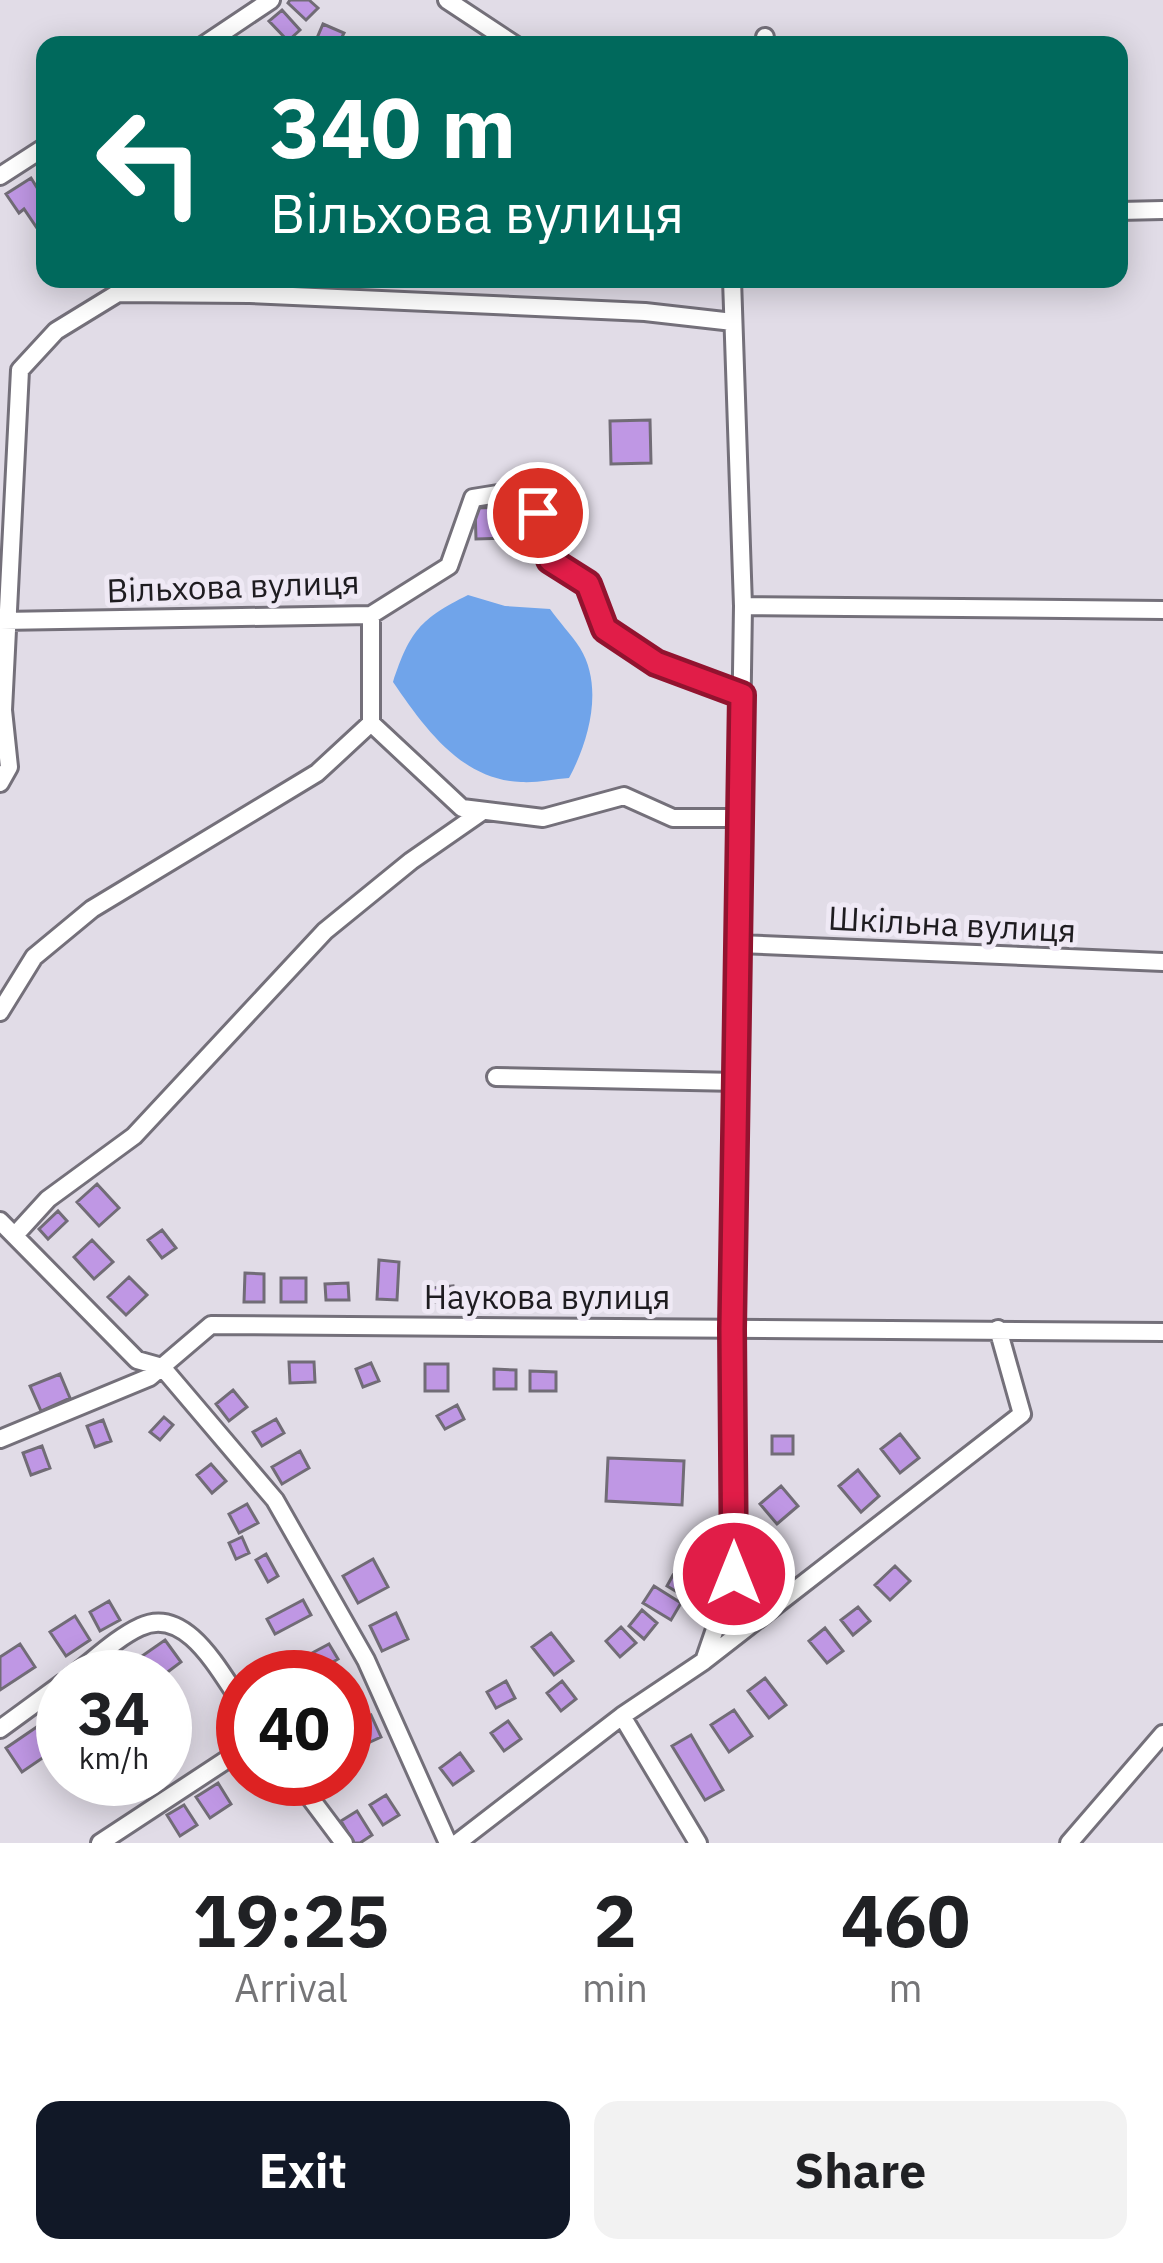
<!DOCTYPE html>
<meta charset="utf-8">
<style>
:root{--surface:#fff;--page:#f2f2f2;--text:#202124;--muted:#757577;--accent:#111827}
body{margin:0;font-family:"IBM Plex Sans",sans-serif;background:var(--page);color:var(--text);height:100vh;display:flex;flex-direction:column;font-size:45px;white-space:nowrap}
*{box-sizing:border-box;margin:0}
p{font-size:39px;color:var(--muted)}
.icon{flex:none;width:66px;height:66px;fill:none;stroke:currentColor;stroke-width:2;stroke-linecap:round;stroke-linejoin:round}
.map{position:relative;height:1843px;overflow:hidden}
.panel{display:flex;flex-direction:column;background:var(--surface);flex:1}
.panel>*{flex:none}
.hud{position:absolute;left:36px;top:36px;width:1092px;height:252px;border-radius:24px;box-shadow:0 6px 30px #0003;background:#00695c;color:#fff;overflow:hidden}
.speed{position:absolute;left:36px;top:1650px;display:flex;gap:24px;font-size:60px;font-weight:700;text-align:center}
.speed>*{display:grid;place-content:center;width:156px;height:156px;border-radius:50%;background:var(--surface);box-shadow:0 6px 30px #0003;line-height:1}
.speed small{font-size:30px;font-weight:400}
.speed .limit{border:18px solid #d22;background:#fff;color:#111}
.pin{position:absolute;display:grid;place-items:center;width:102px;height:102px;color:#fff;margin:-51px;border:6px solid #fff;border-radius:50%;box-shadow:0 3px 12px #0007}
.me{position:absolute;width:132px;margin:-66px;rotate:0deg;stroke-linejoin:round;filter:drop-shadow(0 0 9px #0008)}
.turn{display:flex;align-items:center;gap:42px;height:252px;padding:0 36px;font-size:54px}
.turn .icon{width:156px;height:156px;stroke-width:2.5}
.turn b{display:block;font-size:84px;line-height:102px}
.eta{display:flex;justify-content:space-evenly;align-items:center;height:204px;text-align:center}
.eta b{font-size:72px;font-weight:700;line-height:84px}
.cta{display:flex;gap:24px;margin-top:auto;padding:24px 36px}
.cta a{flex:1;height:138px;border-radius:24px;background:var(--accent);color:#fff;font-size:48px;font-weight:700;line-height:138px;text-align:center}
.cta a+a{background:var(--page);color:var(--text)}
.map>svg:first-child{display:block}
.water{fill:#70a4ea}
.building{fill:#bf97e4;stroke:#716c76;stroke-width:3}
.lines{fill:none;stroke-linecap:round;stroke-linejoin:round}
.minor-casing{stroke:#74707a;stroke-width:22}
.minor{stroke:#fff;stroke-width:16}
.route-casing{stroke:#92132f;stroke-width:30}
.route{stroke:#e11d48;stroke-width:21}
.labels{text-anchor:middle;stroke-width:10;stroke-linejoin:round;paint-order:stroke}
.street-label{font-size:33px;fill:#1e1c20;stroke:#efe9f5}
</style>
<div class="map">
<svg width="1163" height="1843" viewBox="0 0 1163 1843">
<rect width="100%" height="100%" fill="#e1dce7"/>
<!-- water -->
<path class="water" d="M468,595l37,11 45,3c9,13 21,25 30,39 24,39 9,93 -11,130 -16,1 -32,5 -48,4 -60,-2 -97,-55 -128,-100 17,-51 27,-63 75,-87z"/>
<!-- building -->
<path class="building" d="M290,0h19l9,8 -12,12 -18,-17z
M282,10l18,20 -12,11 -19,-20z
M323,24l21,9 -6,12h-24z
M31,178l10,16 4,-2v34l-6,5 -15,-22 -5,4 -13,-19z
M650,420l1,43 -40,1 -1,-43z
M511,507l2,31 -37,1 -1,-31z
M97,1184l22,24 -20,18 -22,-24z
M58,1211l9,10 -19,18 -9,-10z
M162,1230l14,18 -14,10 -14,-18z
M92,1240l21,22 -19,17 -20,-22z
M379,1260l20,2 -2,38 -20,-1z
M245,1273l19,1v28h-20z
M129,1277l18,18 -21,20 -18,-18z
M281,1278h25v24h-25z
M348,1283l1,17h-23l-1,-16z
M453,1286l1,14 -22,2 -1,-14z
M289,1362h25l1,20 -25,1z
M371,1363l8,18 -16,6 -7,-18z
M425,1364h23v27h-23z
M494,1369l22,1v19h-22z
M530,1371l26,1v19h-26z
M60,1374l10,24 -29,13 -11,-25z
M233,1390l14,17 -18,14 -13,-17z
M457,1405l7,14 -19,10 -8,-13z
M164,1417l9,8 -13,15 -10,-8z
M276,1419l8,14 -22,13 -9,-14z
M103,1420l8,21 -16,6 -8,-21z
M900,1434l19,24 -19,15 -19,-24z
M772,1436h21v18h-21z
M42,1446l8,22 -19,7 -8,-22z
M300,1451l9,17 -27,16 -10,-17z
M608,1458l76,3 -2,44 -76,-4z
M211,1464l15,17 -14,12 -15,-18z
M858,1470l21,26 -18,16 -22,-26z
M781,1486l17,20 -21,18 -17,-20z
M247,1504l11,19 -19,10 -10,-19z
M242,1537l7,16 -13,6 -7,-16z
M266,1554l12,22 -10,6 -12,-22z
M373,1559l15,28 -30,16 -15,-27z
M895,1566l15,15 -20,19 -15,-15z
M673,1575l20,11 -6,12 -20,-12z
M654,1586l27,17 -10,17 -28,-17z
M303,1600l8,15 -36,19 -8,-15z
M109,1601l11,19 -20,11 -10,-19z
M858,1607l12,14 -17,14 -12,-15z
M642,1610l15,13 -13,16 -15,-13z
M396,1613l12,26 -26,12 -12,-25z
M75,1616l15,24 -24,16 -16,-24z
M621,1627l15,16 -16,14 -14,-16z
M825,1628l18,23 -16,12 -18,-22z
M551,1633l22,28 -19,14 -22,-28z
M165,1640l16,22 -20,15h-49z
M20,1644l15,23 -35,23v-33z
M329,1644l9,15 -17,10 -9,-16z
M765,1678l21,27 -17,13 -21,-27z
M506,1681l9,17 -19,10 -9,-16z
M562,1681l14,18 -15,12 -14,-18z
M358,1687l8,19 -21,9v-23z
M63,1709v35l-41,28 -16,-24z
M734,1710l18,26 -23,16 -18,-27z
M371,1715l10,22 -22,10 -10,-23z
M508,1721l13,18 -17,12 -13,-18z
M691,1735l32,55 -18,10 -33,-54z
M460,1753l13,18 -20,14 -13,-17z
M218,1783l13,21 -21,14 -14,-21z
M386,1795l13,20 -16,10 -13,-20z
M184,1805l13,20 -17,11 -13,-21z
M357,1811l15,24 -12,8h-6l-13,-22z"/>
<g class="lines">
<defs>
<path id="minor" d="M447,0l68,45
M204,45l67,-45
M764,45l1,-8
M0,176l45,-29
M1119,211l44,-1
M743,606l420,4
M371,615v108l91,85 81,10 81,-22 49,22h67
M1,621l370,-6 78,-49 24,-68 31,-5 35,20 12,47 37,23 17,46 51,34 86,32
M0,783l9,-16 -6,-57 17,-340 36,-39 62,-38 132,1 395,18 88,10
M739,944l424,18
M0,1012l34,-55 58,-48 225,-136 54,-50
M496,1077l242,5
M0,1221l137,139 25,7 113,133 91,160 82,183
M16,1234l32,-35 86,-63 191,-205 86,-70 72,-50
M0,1439l150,-62 61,-52 952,7
M704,1661l30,-87 -2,-245 11,-723 -11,-327
M71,1677c22,-16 45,-39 69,-50 47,-23 81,48 103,78
M622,1716l76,127
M0,1729l63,-46
M296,1779l48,64
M100,1843l143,-94
M457,1843l165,-127 82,-55 318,-247 -24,-85
M1069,1843l94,-109"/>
</defs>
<!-- minor casing -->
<use href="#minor" class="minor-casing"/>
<!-- minor -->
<use href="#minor" class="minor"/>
</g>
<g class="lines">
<defs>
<path id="route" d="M538,513l12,47 38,24 17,45 51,34 86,32 -10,634 2,245"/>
</defs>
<!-- route casing -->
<use href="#route" class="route-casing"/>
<!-- route -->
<use href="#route" class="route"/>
</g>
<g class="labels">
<!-- street labels -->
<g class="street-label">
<text transform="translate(233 586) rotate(-2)" y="12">Вільхова вулиця</text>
<text transform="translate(952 924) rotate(3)" y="12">Шкільна вулиця</text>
<text x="547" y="1309">Наукова вулиця</text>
</g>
</g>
</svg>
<div class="speed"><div>34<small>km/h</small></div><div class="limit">40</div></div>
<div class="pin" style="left:538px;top:513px;background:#d93025"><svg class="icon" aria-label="arrive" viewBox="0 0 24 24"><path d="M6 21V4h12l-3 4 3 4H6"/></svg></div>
<svg class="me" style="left:734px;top:1574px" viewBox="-20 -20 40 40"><circle r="17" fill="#e11d48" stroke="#fff" stroke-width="3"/><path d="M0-11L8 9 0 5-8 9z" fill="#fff"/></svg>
<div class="hud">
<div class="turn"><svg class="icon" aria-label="left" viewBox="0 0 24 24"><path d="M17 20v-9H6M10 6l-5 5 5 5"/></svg><div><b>340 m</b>Вільхова вулиця</div></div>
</div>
</div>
<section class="panel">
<div class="eta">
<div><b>19:25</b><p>Arrival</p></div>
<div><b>2</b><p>min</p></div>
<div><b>460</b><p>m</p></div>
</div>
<div class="cta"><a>Exit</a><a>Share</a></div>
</section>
